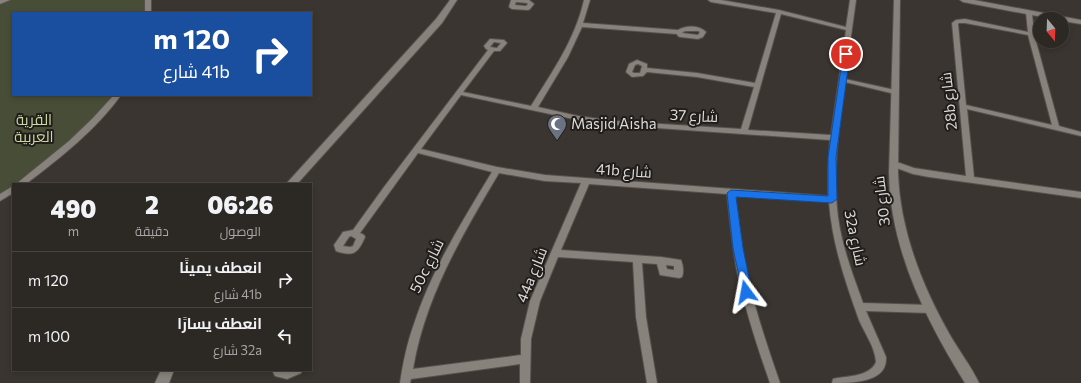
<!DOCTYPE html>
<html lang="ar">
<meta charset="utf-8">
<style>
:root{--surface:#2c2824;--page:#34302c;--text:#f1f3f6;--muted:#a6a6a6;--line:#484441}
body{margin:0;font-family:Commissioner,Cairo,sans-serif;background:var(--page);color:var(--text);direction:rtl;height:100vh;display:flex;flex-direction:column;font-size:15px;white-space:nowrap}
*{box-sizing:border-box;margin:0}
p{font-size:13px;color:var(--muted)}
.icon{flex:none;width:22px;height:22px;fill:none;stroke:currentColor;stroke-width:2;stroke-linecap:round;stroke-linejoin:round}
.map{position:relative;flex:1;overflow:hidden;direction:ltr}
.panel{position:absolute;left:12px;top:183px;width:300px;height:188px;display:flex;flex-direction:column;background:var(--surface);border-radius:0px;box-shadow:0 2px 6px #0003,0 0 0 1px var(--line);direction:rtl}
.panel>*{flex:none}
.guide{position:absolute;left:12px;top:12px;width:300px;height:84px;border-radius:0px;box-shadow:0 2px 6px #0003,0 0 0 1px var(--line);direction:rtl;background:#1a4fa0;color:#fff;overflow:hidden}
.needle{width:26px;rotate:161deg}
.buttons{position:absolute;left:1033px;top:12px;display:grid;gap:8px}
.buttons a{display:grid;place-items:center;width:36px;height:36px;border-radius:50%;background:var(--surface);box-shadow:0 2px 6px #0003,0 0 0 1px var(--line);font-size:20px}
.pin{position:absolute;display:grid;place-items:center;width:34px;height:34px;color:#fff;margin:-17px;border:2px solid #fff;border-radius:50%;box-shadow:0 1px 4px #0007}
.me{position:absolute;width:44px;margin:-22px;rotate:347deg;stroke-linejoin:round;filter:drop-shadow(0 0 3px #0008)}
.turn{display:flex;align-items:center;gap:14px;height:84px;padding:0 16px;font-size:18px}
.turn .icon{width:52px;height:52px;stroke-width:2.5}
.turn b{display:block;font-size:28px;line-height:34px}
.eta{display:flex;justify-content:space-evenly;align-items:center;height:68px;text-align:center}
.eta b{font-size:24px;font-weight:800;line-height:28px}
ul{padding:0;list-style:none}
li{display:flex;align-items:center;gap:12px;height:56px;padding:0 16px;border-top:1px solid var(--line)}
li div{flex:1}
li b{display:block;font-size:15px}
li em{font-style:normal}
.map>svg:first-child{display:block}
.green{fill:#474d36}
.lines{fill:none;stroke-linecap:round;stroke-linejoin:round}
.minor-casing{stroke:#56514d;stroke-width:2}
.tertiary-casing{stroke:#56514d;stroke-width:2}
.minor{fill:#88827c;fill-rule:evenodd}
.tertiary{fill:#88827c;fill-rule:evenodd}
.route{fill:#1a73e8;stroke:#114b97}
.labels{text-anchor:middle;stroke-width:4;stroke-linejoin:round;paint-order:stroke}
.street-label{font-size:15px;fill:#dddad7;stroke:#201d1b}
.park-label{font-size:15px;fill:#cada9f;stroke:#201d1b}
.poi-label{font-size:15px;fill:#dddad7;stroke:#201d1b;text-anchor:start}
</style>
<div class="map">
<svg width="1081" height="383" viewBox="0 0 1081 383">
<rect width="100%" height="100%" fill="#3a3530"/>
<!-- green -->
<path class="green" d="M0,0h144l1,13h-132v82h103l-29,32 -70,57h-4v2l-13,9z"/>
<g class="lines">
<defs>
<path id="minor" d="M0,0h10l-10,4z
M145,0h6v13h-6z
M511,0h18l5,4 -4,5 -2,1 -16,-1 -3,-2zM516,2l11,1 1,1 -2,2 -11,-1z
M584,0h6l-7,23 95,7c8,-5 21,-5 28,2l-3,5 -5,2 -18,-2 -2,-1 -1,-2 -95,-7 -14,30 -30,50 40,9 36,5 127,8 13,-42 -57,-10 -50,-5 -4,4 -11,1 -6,-5 3,-8 8,-4 10,4v4l50,5 58,10 21,-70 -65,-11 -3,-2h13l58,10 67,17 4,-27h6l-11,79 50,11 3,2 -3,2 -50,-12c-6,45 -13,90 -7,135 4,30 15,58 25,86l67,2 3,1 2,3 -2,3 -3,1 -64,-2 20,46c2,26 -35,26 -54,26l1,-4 4,-1c13,-2 33,-2 39,-16 -1,-15 -11,-28 -17,-42 -14,-39 -27,-77 -30,-118l-94,-7c4,25 6,51 11,76 9,38 21,75 34,112h-10c-13,-37 -25,-74 -33,-112 -5,-26 -7,-51 -10,-77l-138,-10 -28,66 100,7 20,3c2,5 3,12 1,17l-3,1 -19,-3 -3,-11 -15,-1 4,54 11,66h-10l-11,-66 -3,-55 -75,-5 -18,44 -9,38 -1,44h-10v-19l-109,15 -1,4h-10c3,-20 7,-40 14,-59 18,-55 49,-104 78,-152l-74,-19 -58,80 4,2 1,2c-7,16 -11,20 -29,14l-2,-6 9,-13 10,-2 31,-43 104,-137 -2,-1 -2,-3 6,-7 14,1 3,3 -7,8h-6l-31,41 68,14c21,-34 44,-66 53,-106zM781,14l65,16 -15,105 -83,-5zM685,31h13l2,1 -2,3 -16,-2zM494,42l6,1h1l-4,5 -7,-1zM638,64l4,2 -2,7h-6l-2,-1 3,-7zM461,95l117,25 36,5 216,15 -2,31v25l-283,-21 -48,-8 -76,-18zM499,173l46,8 36,2 -51,118 -9,38v16l-108,14c12,-72 49,-134 86,-196zM351,236l5,3 -3,7 -3,1 -7,-1 6,-9zM666,265l8,1v4l-7,-1z
M1029,11l3,2 2,21 25,92 22,6v4l-114,-27 7,68 107,15v6l-152,-21 -16,-3 -22,-8 -1,-2 1,-2 3,-1 20,7 52,8 -14,-153 4,-3 9,-1 63,13 -2,-19zM959,23h6l63,12 24,90 -86,-20 -8,-81z
M114,95h7c-25,35 -61,63 -95,89h-10l53,-43 24,-23z
M13,186v7l-13,8v-7z
M272,370h30l-1,3 -14,6 -12,-3z"/>
<path id="tertiary" d="M450,0h7l-15,23 -145,161h-11l150,-165z
M894,0h6l-2,173c2,57 24,113 52,162 9,16 21,31 29,48h-14c-39,-63 -75,-134 -76,-210z
M960,0h14l107,20v4l-19,-3v-2h-9l-90,-17z
M161,370h13l-5,13h-14z"/>
</defs>
<!-- minor casing -->
<use href="#minor" class="minor-casing"/>
<!-- tertiary casing -->
<use href="#tertiary" class="tertiary-casing"/>
<!-- minor -->
<use href="#minor" class="minor"/>
<!-- tertiary -->
<use href="#tertiary" class="tertiary"/>
</g>
<!-- route -->
<path class="route" d="M846,52l4,2 -14,103 1,42 -5,4 -96,-6 7,51 9,44 -2,3 -4,1 -3,-1 -10,-47 -6,-55 4,-3 97,6v-39l15,-103z"/>
<!-- icons -->
<defs>
<symbol id="mosque-pin" viewBox="-11 -11 22 30"><path d="M0 17L-7.5 6A9.5 9.5 0 1 1 7.5 6Z" fill="#6b7280" stroke="#201d1b"/><path d="M3.5-4.9A6 6 0 1 0 3.5 4.9A5 5 0 1 1 3.5-4.9Z" fill="#fff"/></symbol>
</defs>
<g fill-rule="evenodd">
<use href="#mosque-pin" x="546" y="113" width="22" height="30"/>
</g>
<g class="labels">
<!-- street labels -->
<g class="street-label">
<text transform="translate(949 101) rotate(-96)" y="5">28b شارع</text>
<text transform="translate(694 116) rotate(3)" y="5">شارع 37</text>
<text transform="translate(624 171) rotate(4)" y="5">41b شارع</text>
<text transform="translate(882 201) rotate(-97)" y="5">شارع 30</text>
<text transform="translate(855 238) rotate(78)" y="5">32a شارع</text>
<text transform="translate(427 266) rotate(-64)" y="5">50c شارع</text>
<text transform="translate(532 275) rotate(-68)" y="5">44a شارع</text>
</g>
<!-- park labels -->
<g class="park-label">
<text x="34" y="125">القرية<tspan x="34" dy="17">العربية</tspan></text>
</g>
<!-- poi labels -->
<g class="poi-label">
<text x="571" y="129">Masjid Aisha</text>
</g>
</g>
</svg>
<div class="buttons">
<a><svg class="needle" viewBox="-14 -14 28 28"><path d="M0-13l5 13h-10z" fill="#e53935"/><path d="M0 13l5-13h-10z" fill="#a6a6a6"/></svg></a>
</div>
<div class="pin" style="left:846px;top:54px;background:#d93025"><svg class="icon" aria-label="arrive" viewBox="0 0 24 24"><path d="M6 21V4h12l-3 4 3 4H6"/></svg></div>
<svg class="me" style="left:746px;top:292px" viewBox="-20 -20 40 40"><path d="M0-17L14 15 0 8-14 15z" fill="#1a73e8" stroke="#fff" stroke-width="4"/></svg>
<div class="guide">
<div class="turn"><svg class="icon" aria-label="right" viewBox="0 0 24 24"><path d="M7 20v-9h11M14 6l5 5-5 5"/></svg><div><b>120 m</b>41b شارع</div></div>
</div>
<section class="panel">
<div class="eta">
<div><b>06:26</b><p>الوصول</p></div>
<div><b>2</b><p>دقيقة</p></div>
<div><b>490</b><p>m</p></div>
</div>
<ul>
<li><svg class="icon" aria-label="right" viewBox="0 0 24 24"><path d="M7 20v-9h11M14 6l5 5-5 5"/></svg><div><b>انعطف يمينًا</b><p>41b شارع</p></div><em>120 m</em></li>
<li><svg class="icon" aria-label="left" viewBox="0 0 24 24"><path d="M17 20v-9H6M10 6l-5 5 5 5"/></svg><div><b>انعطف يسارًا</b><p>32a شارع</p></div><em>100 m</em></li>
</ul>
</section>
</div>
